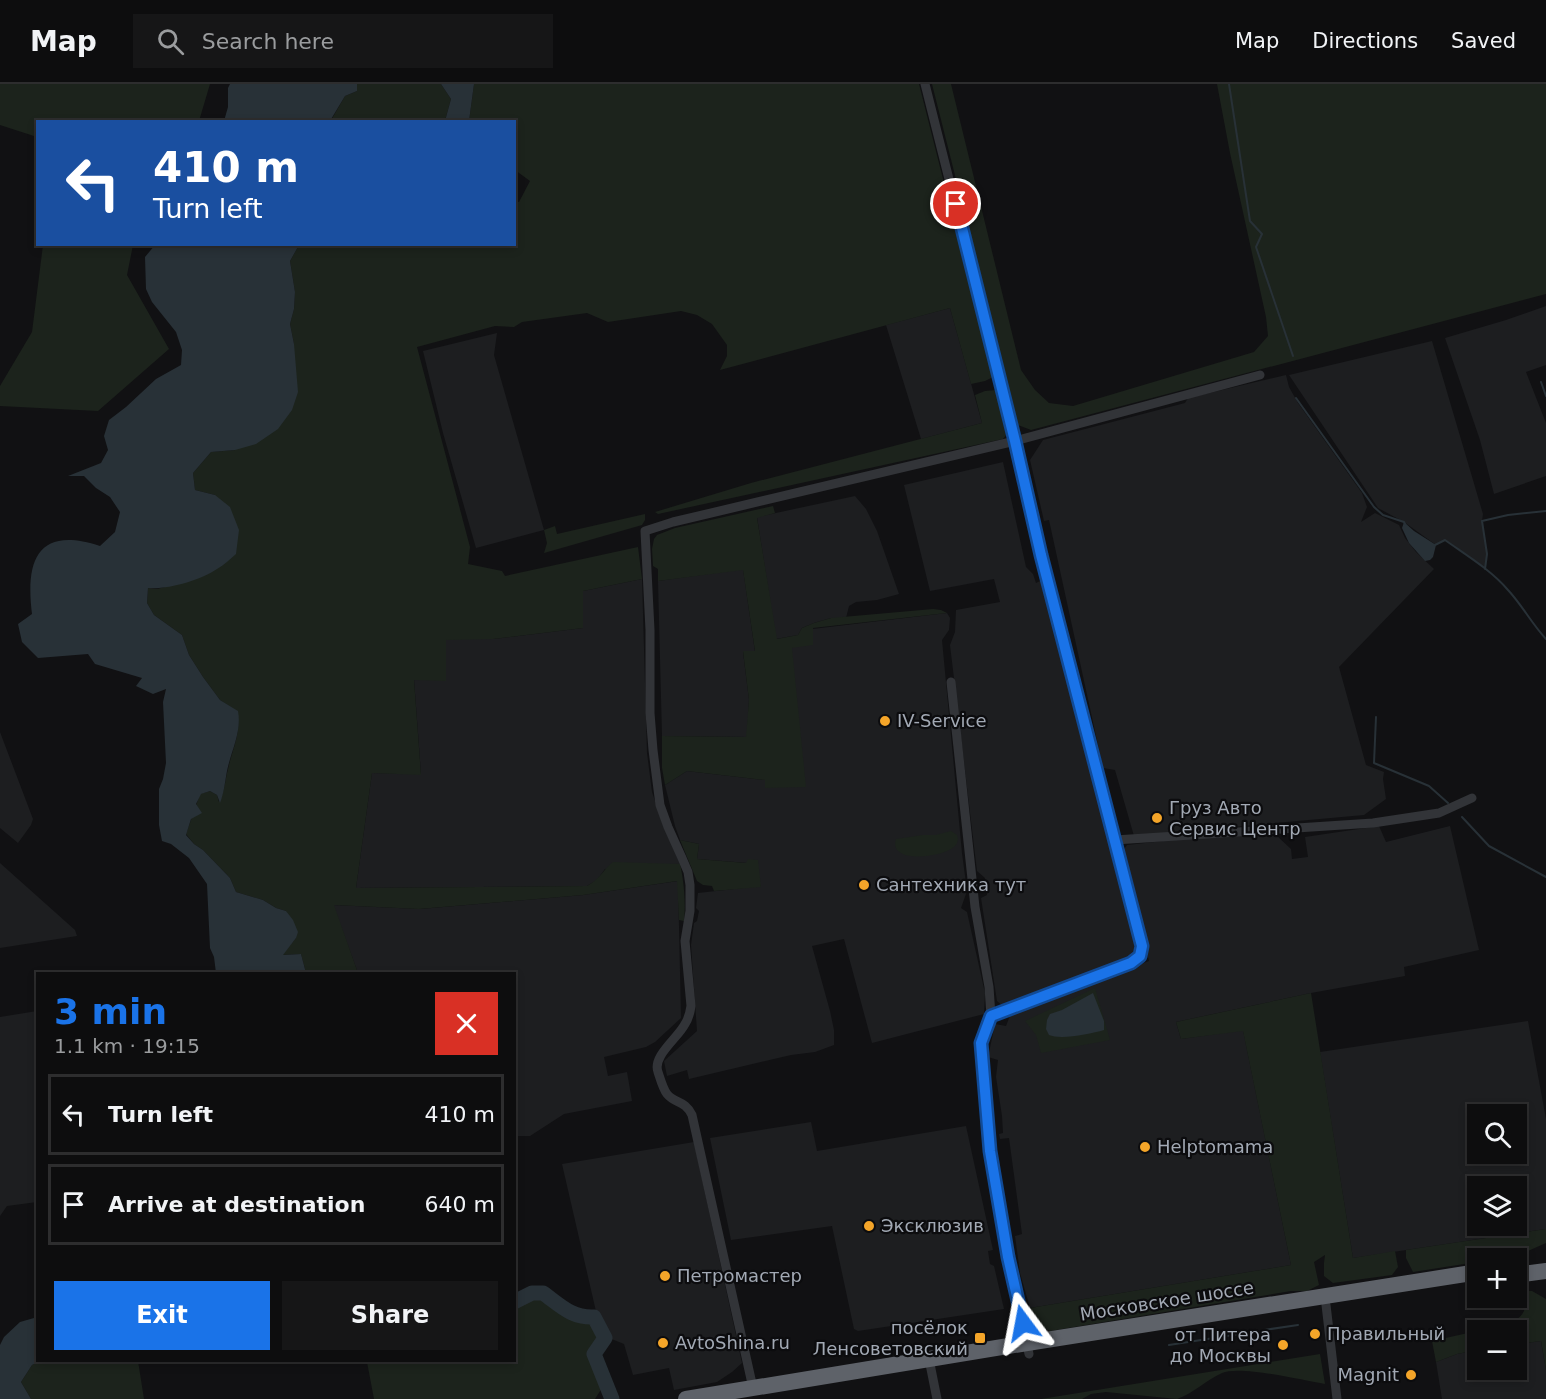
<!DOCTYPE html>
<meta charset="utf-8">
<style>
:root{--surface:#0d0d0e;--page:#161617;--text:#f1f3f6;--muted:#9a9c9e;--line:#2d2d2e;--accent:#1a73e8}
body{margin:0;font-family:"DejaVu Sans",sans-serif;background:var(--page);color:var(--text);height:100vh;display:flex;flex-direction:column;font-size:22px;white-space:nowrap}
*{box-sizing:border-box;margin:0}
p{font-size:20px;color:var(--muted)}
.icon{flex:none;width:33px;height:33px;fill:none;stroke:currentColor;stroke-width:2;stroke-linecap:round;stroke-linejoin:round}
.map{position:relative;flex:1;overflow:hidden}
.details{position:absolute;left:36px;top:888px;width:480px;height:390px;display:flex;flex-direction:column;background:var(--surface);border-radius:0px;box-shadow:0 3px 9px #0003,0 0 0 2px var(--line)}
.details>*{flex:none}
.hud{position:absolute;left:36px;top:36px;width:480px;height:126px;border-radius:0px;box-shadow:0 3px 9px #0003,0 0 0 2px var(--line);background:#1a4fa0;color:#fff;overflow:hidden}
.fabs{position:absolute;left:1467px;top:1020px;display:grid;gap:12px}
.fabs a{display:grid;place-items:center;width:60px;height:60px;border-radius:0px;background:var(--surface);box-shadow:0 3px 9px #0003,0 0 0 2px var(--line);font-size:30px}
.pin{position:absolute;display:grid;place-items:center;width:51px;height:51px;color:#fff;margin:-26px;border:3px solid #fff;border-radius:50%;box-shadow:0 2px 6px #0007}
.me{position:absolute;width:66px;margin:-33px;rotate:347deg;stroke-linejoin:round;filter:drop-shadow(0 0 4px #0008)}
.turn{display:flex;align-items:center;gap:21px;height:126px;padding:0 18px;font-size:27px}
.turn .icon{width:78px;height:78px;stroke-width:2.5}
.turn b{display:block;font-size:42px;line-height:51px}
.round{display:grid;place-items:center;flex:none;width:63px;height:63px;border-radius:0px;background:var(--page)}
.head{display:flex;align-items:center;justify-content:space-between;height:102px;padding:0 18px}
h1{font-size:36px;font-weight:800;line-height:45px;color:var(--accent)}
.button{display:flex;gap:12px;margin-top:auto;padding:12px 18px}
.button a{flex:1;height:69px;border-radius:0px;background:var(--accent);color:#fff;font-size:24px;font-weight:800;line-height:69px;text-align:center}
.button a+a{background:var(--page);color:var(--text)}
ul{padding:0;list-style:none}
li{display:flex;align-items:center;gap:18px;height:81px;margin:0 12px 9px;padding:0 6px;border:3px solid var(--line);border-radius:0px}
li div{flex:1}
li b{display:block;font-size:22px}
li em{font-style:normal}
header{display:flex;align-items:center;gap:36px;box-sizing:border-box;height:84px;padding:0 30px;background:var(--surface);border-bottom:2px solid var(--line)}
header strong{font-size:28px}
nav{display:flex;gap:33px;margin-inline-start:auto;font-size:21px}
.search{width:420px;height:54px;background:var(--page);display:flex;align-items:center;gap:15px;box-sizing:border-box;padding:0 21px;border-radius:0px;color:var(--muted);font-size:22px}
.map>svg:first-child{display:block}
.built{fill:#1d1e20;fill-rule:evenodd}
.green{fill:#1c231c}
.water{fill:#283137}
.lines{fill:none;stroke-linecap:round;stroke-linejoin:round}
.stream{stroke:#283137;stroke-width:2}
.river{stroke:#283137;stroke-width:15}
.street{stroke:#323438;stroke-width:9}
.highway{stroke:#5e6269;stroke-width:16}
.route-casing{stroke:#114b97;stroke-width:15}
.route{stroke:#1a73e8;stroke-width:10}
.poi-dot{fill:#f4a529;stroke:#0c0c0e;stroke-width:2}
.labels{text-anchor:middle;stroke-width:4.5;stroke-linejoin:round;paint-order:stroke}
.poi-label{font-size:18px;fill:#a2a9b4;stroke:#0c0c0e;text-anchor:start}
.street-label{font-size:18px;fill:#a2a9b4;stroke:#0c0c0e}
</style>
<header>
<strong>Map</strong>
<div class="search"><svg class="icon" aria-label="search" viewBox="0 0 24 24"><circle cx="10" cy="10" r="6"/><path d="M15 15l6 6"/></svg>Search here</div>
<nav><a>Map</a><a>Directions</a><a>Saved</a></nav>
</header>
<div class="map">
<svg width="1546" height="1315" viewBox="0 0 1546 1315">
<rect width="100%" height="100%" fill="#111113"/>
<!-- built -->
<path class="built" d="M1546,222v59l-20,7 20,51v53l-52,18 -14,-54 -35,-102 61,-18z
M950,224l32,115 -61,16 -35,-114z
M497,249l-3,22 50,175 -68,18 -33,-115 -20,-82z
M1432,257l51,173 -1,7 5,33 -2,15 -17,-14 -23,-15 -9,5 -32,-23 -26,-14 -89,-133z
M1286,291l3,12 9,16 64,90 5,14 -6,15 14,-9 24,12 6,13 11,14 18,17 -95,98 27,98 18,7 -1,7 3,20 -22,16 -230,21 -19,-66 -12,-2 -54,-248 -5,1 -14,-61 13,-20 142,-37 3,-5z
M1003,378l23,105 7,7 3,9 6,-3 91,355 2,15 -5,7 -126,50 -7,-6 -16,-103 6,-3 -2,-17 -8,-7 -27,-226 5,-13 1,-22 44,-8 -6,-23 -64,12 -26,-106z
M855,412l11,13 11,22 22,63 -22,6 -21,2 -7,4 -3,12h-15l-17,5 -12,5 -4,7 -22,4 -19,-122z
M743,485l12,83h-12l6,48 -2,37 -85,-1 -4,-155z
M642,495l5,174 5,39 11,33 17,39 -75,5 -8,11 -10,6 -231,2 16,-115 49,1 -7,-95 32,-40h47l90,-11v-37z
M947,529l3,5 -1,12 -7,10 20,213 5,38 -6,17 6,4 18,81 -1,21 -112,29 -28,-104 -32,7 18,65 4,19v15l-19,7 -24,3 -102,24 -2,-9 -20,6 -3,-15 33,-30 -6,-86 3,-22 3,-2 2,-10 -3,-3 2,-15 63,-7 -14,-23 -50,-4 2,-15 -19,-4 -5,-14 -10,-41 22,-14 78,9v8l27,-140 20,-19z
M0,648l33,87 -2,6 -13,18 -18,-15z
M1379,742l7,16 64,-16 29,124 -75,17 1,9 -94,17 -135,29 5,17 62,-9 48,235 -261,43 -10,-35 -5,-37 7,-2 -13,-96 -9,1 -1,-5 4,-1 -1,-17 -6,-39 2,-17 -10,-3 7,-33 11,2 5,-13 138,-52 -27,-109 5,-7 81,-9h69l14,13 1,10 16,-2 -3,-20z
M0,779l75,67 2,6 -77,12z
M678,797l3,137 -26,24 -9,5 -42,10 4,19 19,-4 5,29 -68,13 -34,22h-15l-1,-162 -156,-1 -25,-68 87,4 163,-14z
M37,927v191l-30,4 -7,10v-199z
M1528,937l18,98v110l-193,29 -33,-206zM1478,1030h38v40h-38zM1478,1102h38v40h-38z
M811,1038l6,29 149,-25 27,124 -5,1 2,13 4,2 10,43 -146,22 -4,-2 -22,-103 -101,14 -21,-102z
M694,1058l48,221 -10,9 -15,10 -43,8 -5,-22 -36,7 -9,-31 -15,-6 -11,-18 -36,-156z
M1541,1257l5,29v29h-104l-6,-37 21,-8 20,-4 1,20h38l1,-26z"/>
<!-- green -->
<path class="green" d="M0,0h210l-11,37 -161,1 -1,15 -37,-12z
M357,0h84l10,15 -6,22 -115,1 15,-26 12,-5z
M474,0h445l74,293 -8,4 -14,3 -21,-76 -230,62 7,-14v-11l-15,-21 -15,-9 -16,-4 -73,11 -21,-9 -65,9 -8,5 -19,-1 -78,21 53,200 -2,17 34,7 3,5 133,-29 4,32 -59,12v37l-90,11 -47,1v41l-32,-1 7,95 -49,-2 -16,115 231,-2c13,-7 15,-15 26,-24l67,2c4,17 6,40 4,57l-5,-1 -2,-39 -94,14 -164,14 -85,-4 24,68h-52l-5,-19 -19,1 14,-17 -10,-27 -10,-3 -13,-8 -27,-8 -6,-14 -27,-28 -9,-6 -8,-10 14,-40 10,-3 7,4 2,7c6,-11 6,-22 9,-33 4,-19 14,-38 9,-58l-17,-11 -17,-23 -14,-22 -7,-20 -28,-20 -7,-12 1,-15 9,1 35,-9 23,-85 -20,-5 -2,-17 18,-21 24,-2 59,-106 -4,-20 4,-15 1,-17 -5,-31 9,-16 215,-1 1,-43 4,1 11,-21 -15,-11 -1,-48 -45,-1z
M932,0h19l70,286 14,20 14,13 24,3 181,-54 14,-16 -2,-19 -36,-164 -13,-69h329v210l-515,136 -13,-5z
M43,161h90l-6,30 42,74 -71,62 -98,-5v-20l32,-54z
M996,306l12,43 -5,6 -345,75 -3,-2 96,-29 231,-60 -7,-28 10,-4z
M773,422l2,7 -18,5 20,121 21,-4 4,-7 12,-5 17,-5 102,-9 8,1 6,3 -134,15v17l-21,3 14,139 -41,1v-8l-78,-9 -22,14 -3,-17v-32l84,1 3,-37 -6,-49h12l-12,-81 -85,11v-12l-5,-3 -1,-17 2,-10 3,-4 18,-7z
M645,430v6l-3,5 -98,28 3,-10 -3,-13 11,-4 2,8z
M951,747l6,4 1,4c-1,4 -1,5 -4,8 -11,10 -66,18 -58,-8l27,-4h13z
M680,756l19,4 -2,15 49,4 2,-4 10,1 3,27 -47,4 -2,-5 -9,-1 -6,-4z
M1095,904l15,52 -69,13 -5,-18 -11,-14z
M1311,909l42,265 42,-7 3,16 -6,8 -59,8 -9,-7v-13l1,-8 -11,7 5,23 -12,6h-16l-241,40 -14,-6 -6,-17 261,-43 -48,-234 -62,8 -5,-17z
M1546,1145v14l-32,14 -36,1 -1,4 -64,10 -7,-14v-8z
M1526,1207h6l14,8v71l-5,-29 -24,3 -1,-14h-37c19,-4 55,-7 44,-34z
M538,1213l7,3 10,10 19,9 18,3 3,4 3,10 -10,17 14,35 -7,11h-221l-7,-37 4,-2h143l1,-52z
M1477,1247v19l-20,4 -21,8 -4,-21z
M1320,1270l5,30c-23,-4 -85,-19 -103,-11 -16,7 -28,20 -45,26l-71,-7 -15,2 -9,5h-41z
M40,1277h98l6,38h-113l-10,-17 11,-17z"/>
<!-- water -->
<path class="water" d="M230,0h127v7l-12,5 -15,25h-106l4,-14v-19z
M441,0h33l-5,37h-24l6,-22z
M155,161h144l-9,16 5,31 -1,17 -4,15 4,20 4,48 -6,18 -14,19 -22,15 -21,6 -24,2 -18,21 2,17 20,5 15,12 9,23 -3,24c-6,5 -12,11 -19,15 -16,11 -50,21 -69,19l-1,15 7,12 28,20 7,20 14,22 17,23 18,11c4,21 -7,40 -11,60 -2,11 -3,22 -7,32l-3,-8 -7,-4 -9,3 -5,10 6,9 -11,6 -5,16 8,9 9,6 27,28 6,14 27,8 13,8 10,3 7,9 5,12 -2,6 -13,17 18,-1 5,19h-90l-2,-16 -4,-9 -3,-64 -18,-26 -18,-14 -9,-3 -3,-16v-36l4,-10 3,-16 -3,-61 3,-13 -13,5 -17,-8 6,-8 -47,-14 -7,-10 -50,4 -16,-16 -4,-18 14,-10c-7,-56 7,-88 68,-68l15,-14 5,-20 -10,-15 -14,-9 -12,-12h-16l33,-13 7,-13 -4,-14 5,-16 17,-13 30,-28 25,-14 1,-15 -6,-18 -24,-30 -6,-13 -1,-32z
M1404,438l10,9 22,14 -3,12 -3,3 -5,1 -16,-18 -7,-15z
M1093,909l11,28v9c-14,4 -43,10 -55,5l-3,-6 1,-9 3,-6 12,-4z
M37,1230l1,46 2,1 -8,4 -11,17 10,17h-31v-54l4,-8 16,-15 14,-4z"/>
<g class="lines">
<!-- stream -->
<path class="stream" d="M1229,0l21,137 12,13 -6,13 37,109
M1541,298l5,14
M1296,314l78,109 9,8 21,7 1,2
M1435,461l10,-5c21,15 46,30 63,50 14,15 24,34 38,49
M1485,485l2,-15 -5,-33 26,-6 38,-4
M1376,633l-2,46 55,23 19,17
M1462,733l27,29 57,31
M1264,1246l34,-5
M1169,1261l77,-12"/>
<!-- river -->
<path class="river" d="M514,1218l18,-9h11c17,12 28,25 51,24l11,21 -11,16 18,45"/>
<!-- street -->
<path class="street" d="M925,0l90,357 26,114 101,391 -2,10 -9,7 -140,53
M951,598l24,225 14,80 2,29 -10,27 9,108 18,106 21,97
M1115,756l258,-17 66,-10 33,-15
M1326,1221l11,94
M929,1275l8,40
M753,1304l-61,-273c-7,-15 -17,-11 -25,-21 -4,-5 -7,-16 -9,-22 -6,-16 20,-34 27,-48 4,-6 5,-11 6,-18l-6,-65 5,-30v-26l-2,-13 -6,-14 -14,-31 -8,-22 -7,-55 -3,-37v-83l-5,-99 28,-9 342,-81 245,-66"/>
<!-- highway -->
<path class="highway" d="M1516,1191l30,-4
M686,1315l341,-56 451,-71"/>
</g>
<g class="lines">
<defs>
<path id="route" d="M956,120l59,237 26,114 101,391 -2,10 -9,7 -140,53 -10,27 9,108 18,106 15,66"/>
</defs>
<!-- route casing -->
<use href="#route" class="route-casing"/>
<!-- route -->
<use href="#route" class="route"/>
</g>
<!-- markers -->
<g class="poi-dot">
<circle cx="885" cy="637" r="6"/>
<circle cx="1157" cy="734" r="6"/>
<circle cx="864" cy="801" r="6"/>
<circle cx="1145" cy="1063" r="6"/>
<circle cx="869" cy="1142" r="6"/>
<circle cx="665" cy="1192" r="6"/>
<circle cx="1315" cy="1250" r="6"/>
<rect x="974" y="1248" width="12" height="12" rx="3"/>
<circle cx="663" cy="1259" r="6"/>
<circle cx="1283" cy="1261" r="6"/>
<circle cx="1411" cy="1291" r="6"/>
</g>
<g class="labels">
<!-- poi labels -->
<g class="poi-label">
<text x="897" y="643">IV-Service</text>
<text x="1169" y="730">Груз Авто<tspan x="1169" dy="21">Сервис Центр</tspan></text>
<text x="876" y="807">Сантехника тут</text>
<text x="1157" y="1069">Helptomama</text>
<text x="881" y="1148">Эксклюзив</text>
<text x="677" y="1198">Петромастер</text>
<text x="968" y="1250" text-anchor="end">посёлок<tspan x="968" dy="21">Ленсоветовский</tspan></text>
<text x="1327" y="1256">Правильный</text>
<text x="1271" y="1257" text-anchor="end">от Питера<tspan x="1271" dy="21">до Москвы</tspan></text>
<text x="675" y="1265">AvtoShina.ru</text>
<text x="1399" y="1297" text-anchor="end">Magnit</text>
</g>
<!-- street labels -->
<g class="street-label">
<text transform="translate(1167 1217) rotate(-9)" y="6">Московское шоссе</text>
</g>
</g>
</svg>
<div class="fabs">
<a><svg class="icon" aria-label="search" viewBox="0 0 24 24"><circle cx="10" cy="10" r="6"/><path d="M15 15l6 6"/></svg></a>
<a><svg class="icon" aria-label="layers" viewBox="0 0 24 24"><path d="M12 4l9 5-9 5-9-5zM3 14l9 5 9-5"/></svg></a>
<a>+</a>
<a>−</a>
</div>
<div class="pin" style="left:956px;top:120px;background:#d93025"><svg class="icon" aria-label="arrive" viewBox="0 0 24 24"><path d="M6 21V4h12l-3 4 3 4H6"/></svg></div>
<svg class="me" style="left:1023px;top:1239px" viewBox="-20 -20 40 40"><path d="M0-17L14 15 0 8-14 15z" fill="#1a73e8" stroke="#fff" stroke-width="4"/></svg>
<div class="hud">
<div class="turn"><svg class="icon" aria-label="left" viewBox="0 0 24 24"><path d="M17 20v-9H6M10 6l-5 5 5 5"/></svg><div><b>410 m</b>Turn left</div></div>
</div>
<section class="details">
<div class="head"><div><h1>3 min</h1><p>1.1 km · 19:15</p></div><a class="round" style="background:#d93025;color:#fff"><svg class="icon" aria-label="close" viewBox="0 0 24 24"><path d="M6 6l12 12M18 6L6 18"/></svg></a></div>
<ul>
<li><svg class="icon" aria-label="left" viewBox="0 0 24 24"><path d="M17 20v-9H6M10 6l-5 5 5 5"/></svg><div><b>Turn left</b></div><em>410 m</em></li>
<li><svg class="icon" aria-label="arrive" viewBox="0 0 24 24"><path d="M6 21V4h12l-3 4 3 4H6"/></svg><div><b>Arrive at destination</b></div><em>640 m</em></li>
</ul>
<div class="button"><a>Exit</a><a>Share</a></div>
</section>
</div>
